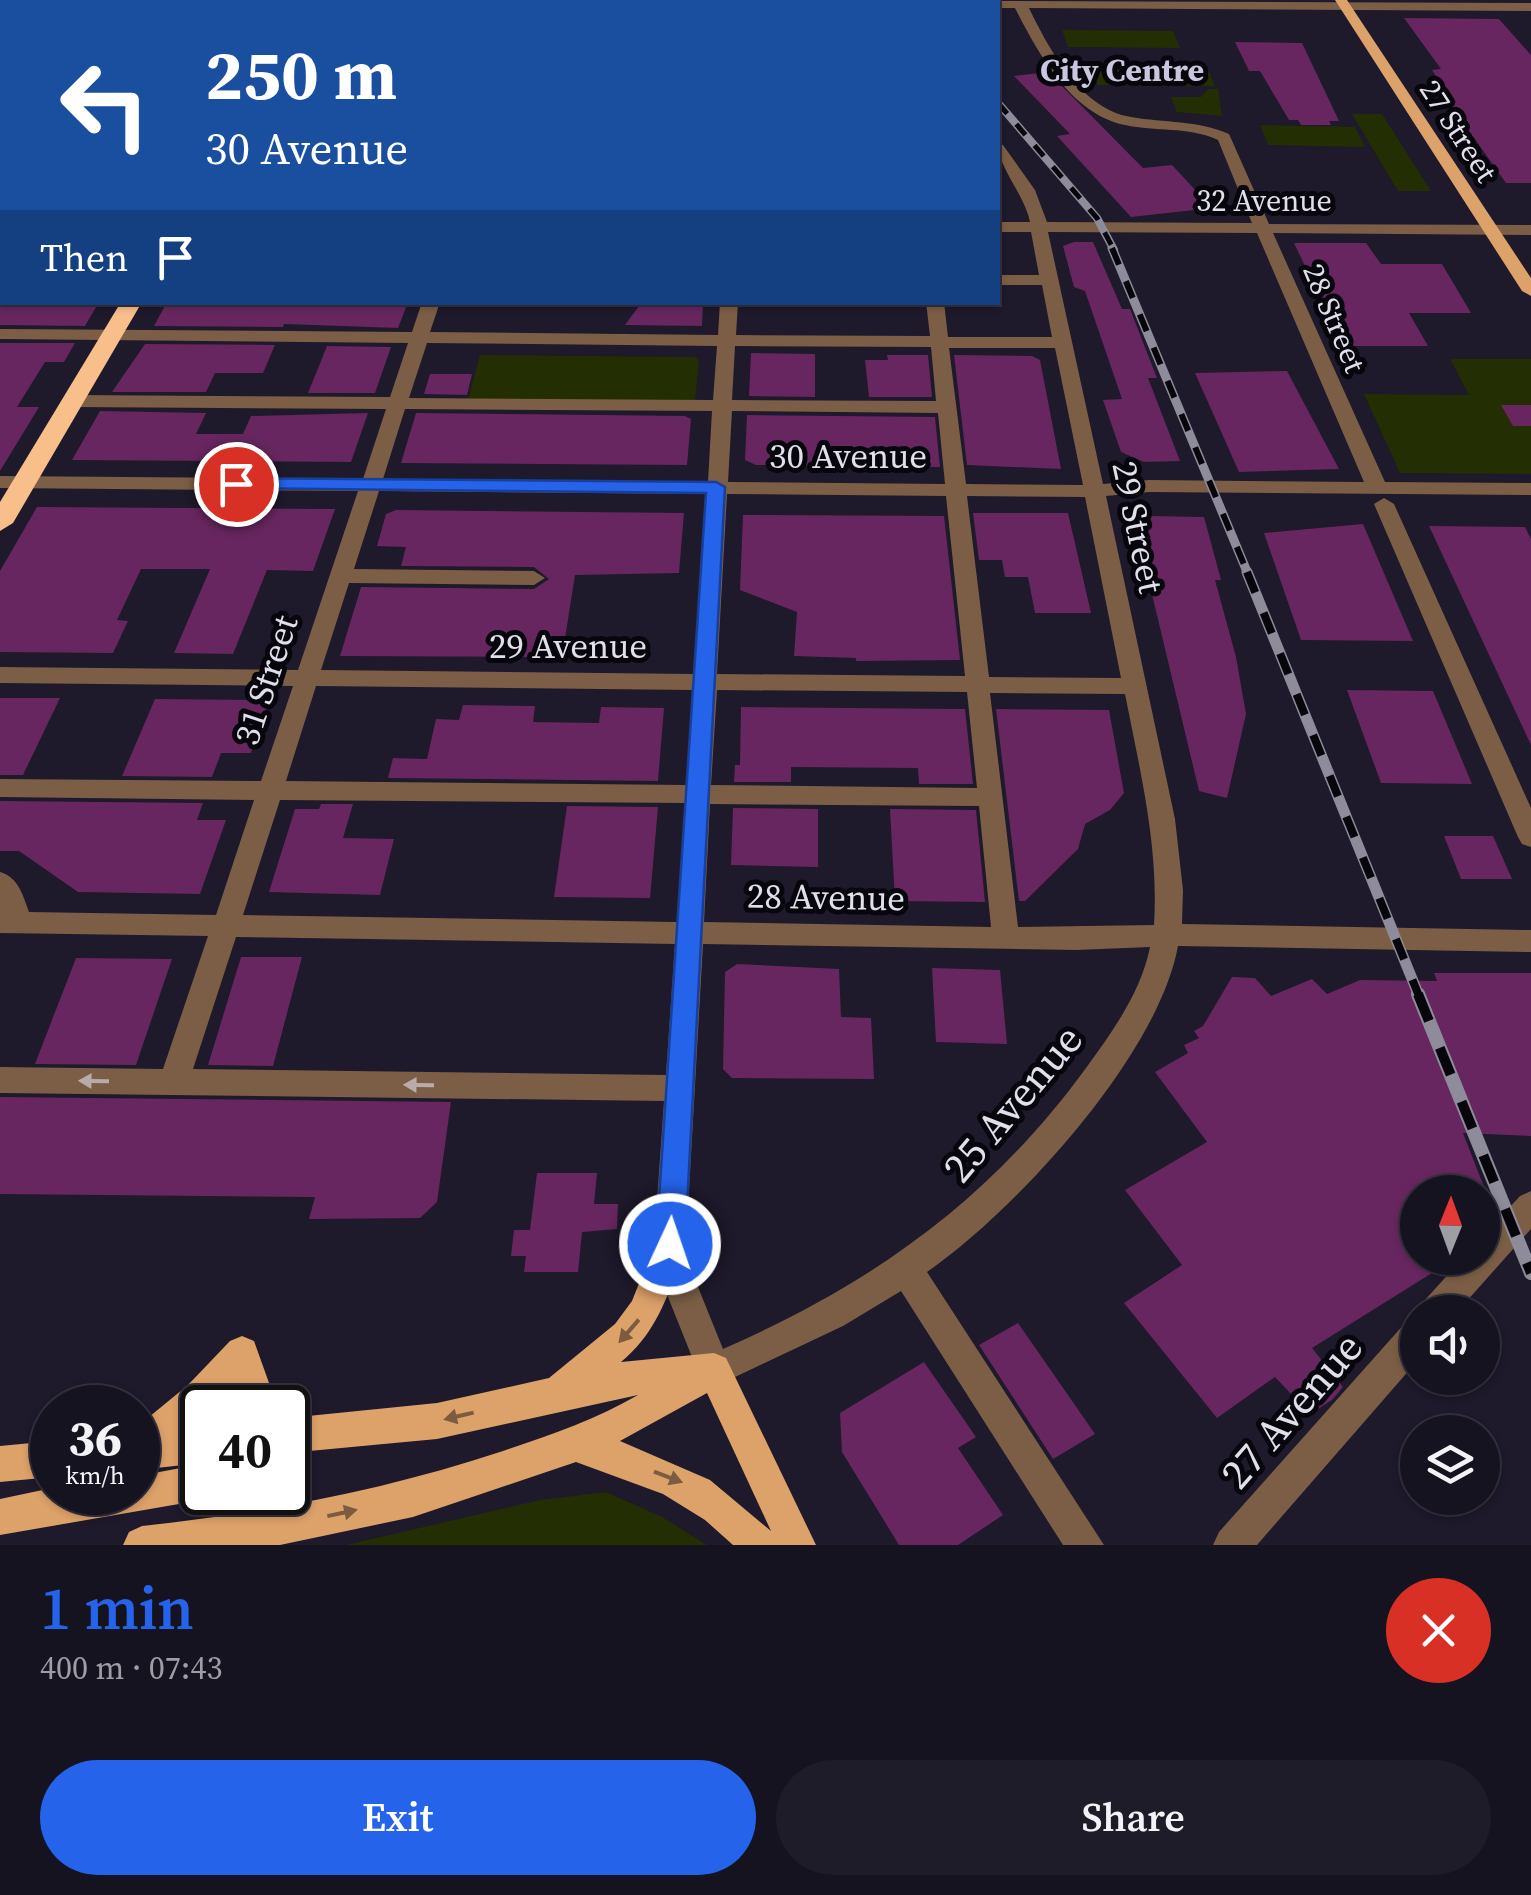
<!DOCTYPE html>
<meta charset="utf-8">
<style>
:root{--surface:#161320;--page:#1f1c29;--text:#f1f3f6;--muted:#9e9ea5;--line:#35323e;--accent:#2563eb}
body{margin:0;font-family:"Source Serif 4",serif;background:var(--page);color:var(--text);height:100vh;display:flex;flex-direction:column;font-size:38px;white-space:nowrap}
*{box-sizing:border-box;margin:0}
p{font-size:32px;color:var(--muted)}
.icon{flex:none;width:55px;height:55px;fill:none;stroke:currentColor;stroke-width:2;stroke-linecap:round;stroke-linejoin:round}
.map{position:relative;height:1545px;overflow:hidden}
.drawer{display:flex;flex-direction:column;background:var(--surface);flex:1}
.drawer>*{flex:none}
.top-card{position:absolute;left:0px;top:0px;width:1000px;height:305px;box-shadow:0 2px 8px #0004,0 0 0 2px var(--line);background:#1a4fa0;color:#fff;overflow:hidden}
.needle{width:65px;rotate:1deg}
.buttons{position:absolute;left:1400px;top:1175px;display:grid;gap:20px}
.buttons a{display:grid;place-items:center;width:100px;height:100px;border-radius:50%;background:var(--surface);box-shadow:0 2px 8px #0004,0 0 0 2px var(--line);font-size:50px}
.speed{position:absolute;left:30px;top:1385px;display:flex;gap:20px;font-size:50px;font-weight:700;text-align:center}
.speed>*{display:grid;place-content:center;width:130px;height:130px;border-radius:50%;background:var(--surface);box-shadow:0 2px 8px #0004,0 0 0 2px var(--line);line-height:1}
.speed small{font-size:25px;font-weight:400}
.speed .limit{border:5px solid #111;border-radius:15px;background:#fff;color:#111}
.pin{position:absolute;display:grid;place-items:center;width:85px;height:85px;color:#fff;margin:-42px;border:5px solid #fff;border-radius:50%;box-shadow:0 2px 10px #0007}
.me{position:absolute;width:110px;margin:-55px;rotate:3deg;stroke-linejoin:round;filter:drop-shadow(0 0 8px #0008)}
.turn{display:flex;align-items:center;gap:35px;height:210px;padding:0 40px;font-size:45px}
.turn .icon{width:130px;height:130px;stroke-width:2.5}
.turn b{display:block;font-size:70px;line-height:85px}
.then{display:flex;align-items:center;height:95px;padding:0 40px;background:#0003;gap:20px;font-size:38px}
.round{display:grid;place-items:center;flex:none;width:105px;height:105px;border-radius:52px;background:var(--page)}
.summary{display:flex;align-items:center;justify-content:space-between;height:170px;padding:0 40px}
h1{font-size:60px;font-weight:600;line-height:75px;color:var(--accent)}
.cta{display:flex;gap:20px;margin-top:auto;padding:20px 40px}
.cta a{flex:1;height:115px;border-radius:60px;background:var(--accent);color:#fff;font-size:40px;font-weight:600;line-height:115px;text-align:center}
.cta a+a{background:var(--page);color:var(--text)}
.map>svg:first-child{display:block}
.green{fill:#232e02}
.building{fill:#67265f}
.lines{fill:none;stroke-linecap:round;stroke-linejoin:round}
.minor{fill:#7b5e45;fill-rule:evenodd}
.major{fill:#dda16a;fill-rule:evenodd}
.highway{fill:#f9bf8b;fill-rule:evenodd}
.rail-far3-casing{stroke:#8e8b9a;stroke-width:8}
.rail-far2-casing{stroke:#8e8b9a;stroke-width:9}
.rail-far1-casing{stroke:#8e8b9a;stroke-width:11}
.rail-casing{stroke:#8e8b9a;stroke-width:14}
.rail-far3{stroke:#07060d;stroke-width:5;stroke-dasharray:14;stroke-linecap:butt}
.rail-far2{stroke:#07060d;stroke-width:6;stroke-dasharray:18;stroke-linecap:butt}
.rail-far1{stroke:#07060d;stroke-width:8;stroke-dasharray:22;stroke-linecap:butt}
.rail{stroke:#07060d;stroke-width:10;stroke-dasharray:29;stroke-linecap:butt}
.oneway{fill:#b8aba9}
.oneway2{fill:#7d5b40}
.route{fill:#2563eb;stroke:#184099;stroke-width:2.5}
.labels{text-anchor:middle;stroke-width:10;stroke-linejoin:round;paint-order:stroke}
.far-street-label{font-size:30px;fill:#e1dfeb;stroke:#07060d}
.far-quarter-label{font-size:32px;font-weight:bold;fill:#cbc6df;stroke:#07060d}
.street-label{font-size:35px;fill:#e1dfeb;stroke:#07060d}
.near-street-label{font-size:42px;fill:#e1dfeb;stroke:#07060d}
</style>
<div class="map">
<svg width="1531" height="1545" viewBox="0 0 1531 1545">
<rect width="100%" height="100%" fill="#1e192b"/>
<!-- green -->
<path class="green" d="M1062,30l111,1 7,17 -112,-1z
M1092,67h115l8,19 -117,-1z
M1209,89h9l4,27 -45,-4 -6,-15h30z
M1352,114h30l49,77h-33z
M1260,125l95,2 10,20 -97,-2z
M480,355l215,2 4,3 -4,42 -227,-2z
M1450,359h81v115l-131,-1 -36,-79 105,1z
M606,1492l56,25 45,28h-361l194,-45z"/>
<!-- building -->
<path class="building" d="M1404,18l95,1 32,36v128h-25l-71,-100h5l-8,-13 9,-1z
M1235,42l67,1 37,78h-10l2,4h-30l-3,-5h-9l-29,-49h-11z
M1048,72l95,96 29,-3 40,43 -81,9 -74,-81 13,-2 -56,-58z
M1074,242h19l29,67h8l27,69h-9l32,83 -36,1 -23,-10 -18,-52 19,-1 -37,-108 -11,-4 -11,-41z
M1294,243h72l15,21h61l29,49h-62l19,33h-85z
M0,302h99l-14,24 -85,-1z
M167,302h241l-10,26 -114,-4 -1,3 -129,-1z
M642,302h61l-1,24 -77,-1z
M0,343h75l-11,19h-19l-28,45h22l-39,64z
M145,344l130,1 -12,28h-48l-9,19h-94z
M327,346l64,1 -16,46h-67z
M751,353l64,1v43l-66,-1z
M887,355h41l4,42h-63l-4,-37h23z
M954,355l78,1 8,4 21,109 -94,-4z
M1287,371l52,98 -100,3 -44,-99z
M430,374h42l-5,21 -43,-1z
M1501,405h30v21h-18z
M100,411l106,2 -10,21h47l8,-18 117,-3 -17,49 -279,-2z
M416,413l269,3 6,3 -4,46 -286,-2z
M747,415l188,2 5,50 -184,-2 -11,-5z
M37,507l298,2 -22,62 -46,-1 -34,84 -59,-1 36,-84h-69l-24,51 11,1 -15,32 -113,-1v-81z
M396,510l288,3 -5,60 -104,2 -13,82 -222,-1 21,-69 173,2 15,-10 -15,-12 -133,-1 5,-19 -29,-1 9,-32z
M973,513h95l23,100h-56l-7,-36h-23l-3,-17h-23z
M743,515l201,1 16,144 -104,1v-3l-62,-2 3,-44 -57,-22z
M1149,516l55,1 17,63h-6l21,77 10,57 -19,84 -28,-7 -64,-268 15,-1z
M1363,524l50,117 -112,-1 -37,-107z
M1429,526l96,1 6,12v206z
M1347,690l86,1 39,93 -91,-1z
M0,698h60l-37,77h-23z
M155,699l114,1 -18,53h-30l-9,24 -90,-1z
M463,705l72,1 -2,16 66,1 2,-16 63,1 -6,73 -270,-3 5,-20 34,1 9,-40 23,1z
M741,707l224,2 8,75h-54l-1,-16 -127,-1v15h-57l1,-17h5z
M996,709l113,1 15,83 -14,17 -25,14 -7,25 -53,52h-6z
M0,801l203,2 -6,17h29l-26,74 -122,-2 -59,-41h-19z
M321,804h32l-10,34 51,1 -14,56 -111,-3 26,-83h24z
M567,806l91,1 -8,91 -96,-1z
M733,808l85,1v58l-87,-2z
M890,809l86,1 9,92 -90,-1z
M1444,836h49l19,43h-51z
M241,957h61l-29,109 -65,-1z
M76,958l96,1 -36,106 -101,-1z
M737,964l102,5 2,48 30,1 3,61 -142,-1 -9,-9 2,-97z
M932,968l68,2 7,74 -71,-2z
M1434,973h97v163l-68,-3 23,59h-68v66h38l-144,90 31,39 -11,13 -22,14 -35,-37 -58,41 -93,-115 58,-38 -57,-75 82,-48 -52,-70 33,-19 -4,-8 15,-7 -5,-7 9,-5 29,-49 23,1 16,18 41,-17 15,15 33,-14 77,1z
M0,1097l451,5 -14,100 -17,16 -111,1 6,-22 -315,-3z
M537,1173h60l-3,31h24l-1,25 -35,3 -4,40h-54l2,-16h-15l3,-26h16z
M1018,1323l77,111 -42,25 -74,-114z
M924,1362l52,75 -18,11 45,67 -45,30h-59l-57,-93 -2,-39z"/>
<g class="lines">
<!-- minor -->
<path class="minor" d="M0,0h220l1,2h-219l-2,4z
M633,0l1,2 -329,-1v-1z
M739,0h12v2h-12z
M993,1l538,2v8l-502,-3c20,41 52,101 102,109 34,6 66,3 98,17l40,90 262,1v10l-258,-2 112,249 146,1v12l-382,-3 -43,4 69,323 8,71 -1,34 349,6v22l-353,-6c-20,110 -162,264 -251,326l177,273h-41l-162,-254 -58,35 -129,61 -12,-5 -38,-95 -10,-43 10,-143 -664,-8v-26l163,2 45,-133 -208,-3v-61c18,5 23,23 29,40l187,3 38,-115 -254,-3v-18l261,2 32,-95 -293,-3v-16l298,3 60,-179 -358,-3v-12l363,3 23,-70 -312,-2 -10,-6 10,-6 316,2 18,-54 -408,-4v-10l412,3 10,-30h18l-10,30 288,3 2,-33h18l-2,33 194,1 -4,-34h18l4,35h104l-10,-52h-44v-10h41l-8,-43h-33v-10h32c-5,-27 -33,-56 -32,-79l5,2 32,45 12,32 205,1 -34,-83c-31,-14 -62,-8 -93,-15 -54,-11 -87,-72 -110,-117h-17zM1048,232l209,1 107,249 -215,-2 -46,4zM427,343l290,3 -4,54 -304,-2zM735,346l196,1 5,54 -204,-1zM949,348h106l28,137 -117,-1zM405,409l307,2 -4,71 -325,-3zM732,411l206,2 7,71 -217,-2zM379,491l328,3 -13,180 -373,-4 28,-87 185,2 11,-7 -11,-7 -180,-2zM727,494l219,2 19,180 -248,-2zM967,496l118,1 36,181 -132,-1zM316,686l377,4 -7,95 -400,-4zM717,690l250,2 10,96 -266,-3zM990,693l135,1c15,77 34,152 29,231l-136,2zM280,800l405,3 -8,119 -434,-7zM710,804l269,2 12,121 -287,-5zM236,937l439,7 -9,131 -473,-6zM703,944l373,6 74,-3c-9,45 -37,84 -64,121 -97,133 -213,215 -363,281l-25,-62 -12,-43z
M0,54h2v8h-2z
M2,134v12l-2,1v-12z
M0,214h2v10h-2z
M0,269h2v10h-2z
M1384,498l10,6 137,304v39l-9,-3 -4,-7 -144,-333z
M1531,1191v38l-74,83h-38l5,-11 39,-43h19v-21l38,-41z
M1418,1318v42l-161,185h-44l6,-13 187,-210z"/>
<!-- major -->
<path class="major" d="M1335,0h12l184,278v18l-9,-5z
M670,1229l11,4 5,11c-16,45 -27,87 -65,118l93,-9 12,5 90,187h-38l-2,-4 2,4h-45l-28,-25 -42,-26 -87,-32 -163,55 -133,28h-157l6,-13 13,-6c124,-13 243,-36 361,-75 47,-16 92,-31 135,-56l-201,44 -149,14v-35l149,-15 112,-25 66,-54 17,-23 27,-68zM707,1393l64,138 -61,-51 -90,-39z
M242,1336l12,5 24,67h-35l-7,-23 -22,23h-12v9l-13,12 13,-2v36l-64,7v-44l50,-41 42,-44z
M52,1441v36l-52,5v-36z
M202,1464v28h14l-14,8 -202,35v-36l52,-11v4h86v-16z"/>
<!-- highway -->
<path class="highway" d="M121,302h21l-129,221 -13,8v-29z"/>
<defs>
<path id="rail-far3" d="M998,103l99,115 17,32"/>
<path id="rail-far2" d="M1112,248l136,326"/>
<path id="rail-far1" d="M1247,572l172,424"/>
<path id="rail" d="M1418,994l113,279"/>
</defs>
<!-- rail-far3 casing -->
<use href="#rail-far3" class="rail-far3-casing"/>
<!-- rail-far2 casing -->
<use href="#rail-far2" class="rail-far2-casing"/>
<!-- rail-far1 casing -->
<use href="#rail-far1" class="rail-far1-casing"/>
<!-- rail casing -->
<use href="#rail" class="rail-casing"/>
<!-- rail-far3 -->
<use href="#rail-far3" class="rail-far3"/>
<!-- rail-far2 -->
<use href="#rail-far2" class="rail-far2"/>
<!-- rail-far1 -->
<use href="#rail-far1" class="rail-far1"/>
<!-- rail -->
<use href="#rail" class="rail"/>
</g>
<!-- one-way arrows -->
<defs><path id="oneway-solid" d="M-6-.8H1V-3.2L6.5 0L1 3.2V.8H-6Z" transform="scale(2.5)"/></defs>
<g class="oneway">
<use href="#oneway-solid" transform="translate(94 1081) rotate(-179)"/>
<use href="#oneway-solid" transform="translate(419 1085) rotate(-179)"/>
</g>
<g class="oneway2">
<use href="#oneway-solid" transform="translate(629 1331) rotate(131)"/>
<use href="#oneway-solid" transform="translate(459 1416) rotate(167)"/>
<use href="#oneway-solid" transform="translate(668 1477) rotate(21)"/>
<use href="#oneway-solid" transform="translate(342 1513) rotate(-12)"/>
</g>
<!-- route -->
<path class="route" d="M236,478l480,4 9,5 -40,757 -4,10 -11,4 -10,-4 -4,-10 50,-751 -476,-5 -3,-4z"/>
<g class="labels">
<!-- far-street labels -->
<g class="far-street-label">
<text transform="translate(1458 131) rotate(57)" y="10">27 Street</text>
<text x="1264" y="211">32 Avenue</text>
<text transform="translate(1334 318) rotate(67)" y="10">28 Street</text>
</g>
<!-- far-quarter labels -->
<g class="far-quarter-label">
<text x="1122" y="81">City Centre</text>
</g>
<!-- street labels -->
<g class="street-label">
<text x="848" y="468">30 Avenue</text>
<text transform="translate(1138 527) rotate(78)" y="12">29 Street</text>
<text x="568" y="658">29 Avenue</text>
<text transform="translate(266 680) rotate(-72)" y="12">31 Street</text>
<text transform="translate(826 897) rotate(1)" y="12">28 Avenue</text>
</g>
<!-- near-street labels -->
<g class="near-street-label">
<text transform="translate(1012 1103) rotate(-50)" y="15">25 Avenue</text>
<text transform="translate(1291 1410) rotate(-49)" y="15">27 Avenue</text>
</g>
</g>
</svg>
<div class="buttons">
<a><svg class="needle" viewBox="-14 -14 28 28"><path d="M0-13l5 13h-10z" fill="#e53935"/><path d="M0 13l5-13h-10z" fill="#9e9ea5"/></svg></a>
<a><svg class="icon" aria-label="sound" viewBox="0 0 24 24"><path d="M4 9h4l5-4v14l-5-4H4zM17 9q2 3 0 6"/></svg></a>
<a><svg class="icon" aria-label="layers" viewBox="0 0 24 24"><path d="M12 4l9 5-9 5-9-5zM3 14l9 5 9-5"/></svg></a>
</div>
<div class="speed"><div>36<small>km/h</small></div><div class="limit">40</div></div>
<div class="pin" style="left:236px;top:484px;background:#d93025"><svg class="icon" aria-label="arrive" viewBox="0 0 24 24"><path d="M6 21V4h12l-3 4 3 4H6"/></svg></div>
<svg class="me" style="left:670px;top:1244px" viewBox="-20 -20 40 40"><circle r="17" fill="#2563eb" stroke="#fff" stroke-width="3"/><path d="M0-11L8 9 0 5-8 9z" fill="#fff"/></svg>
<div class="top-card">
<div class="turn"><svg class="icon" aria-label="left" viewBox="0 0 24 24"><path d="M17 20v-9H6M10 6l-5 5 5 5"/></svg><div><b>250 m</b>30 Avenue</div></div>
<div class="then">Then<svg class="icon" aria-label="arrive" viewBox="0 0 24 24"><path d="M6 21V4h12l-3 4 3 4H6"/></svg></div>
</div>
</div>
<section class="drawer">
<div class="summary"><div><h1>1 min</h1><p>400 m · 07:43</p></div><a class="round" style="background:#d93025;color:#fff"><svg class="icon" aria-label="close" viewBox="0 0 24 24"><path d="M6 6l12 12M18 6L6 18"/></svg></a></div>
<div class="cta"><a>Exit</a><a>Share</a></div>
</section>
